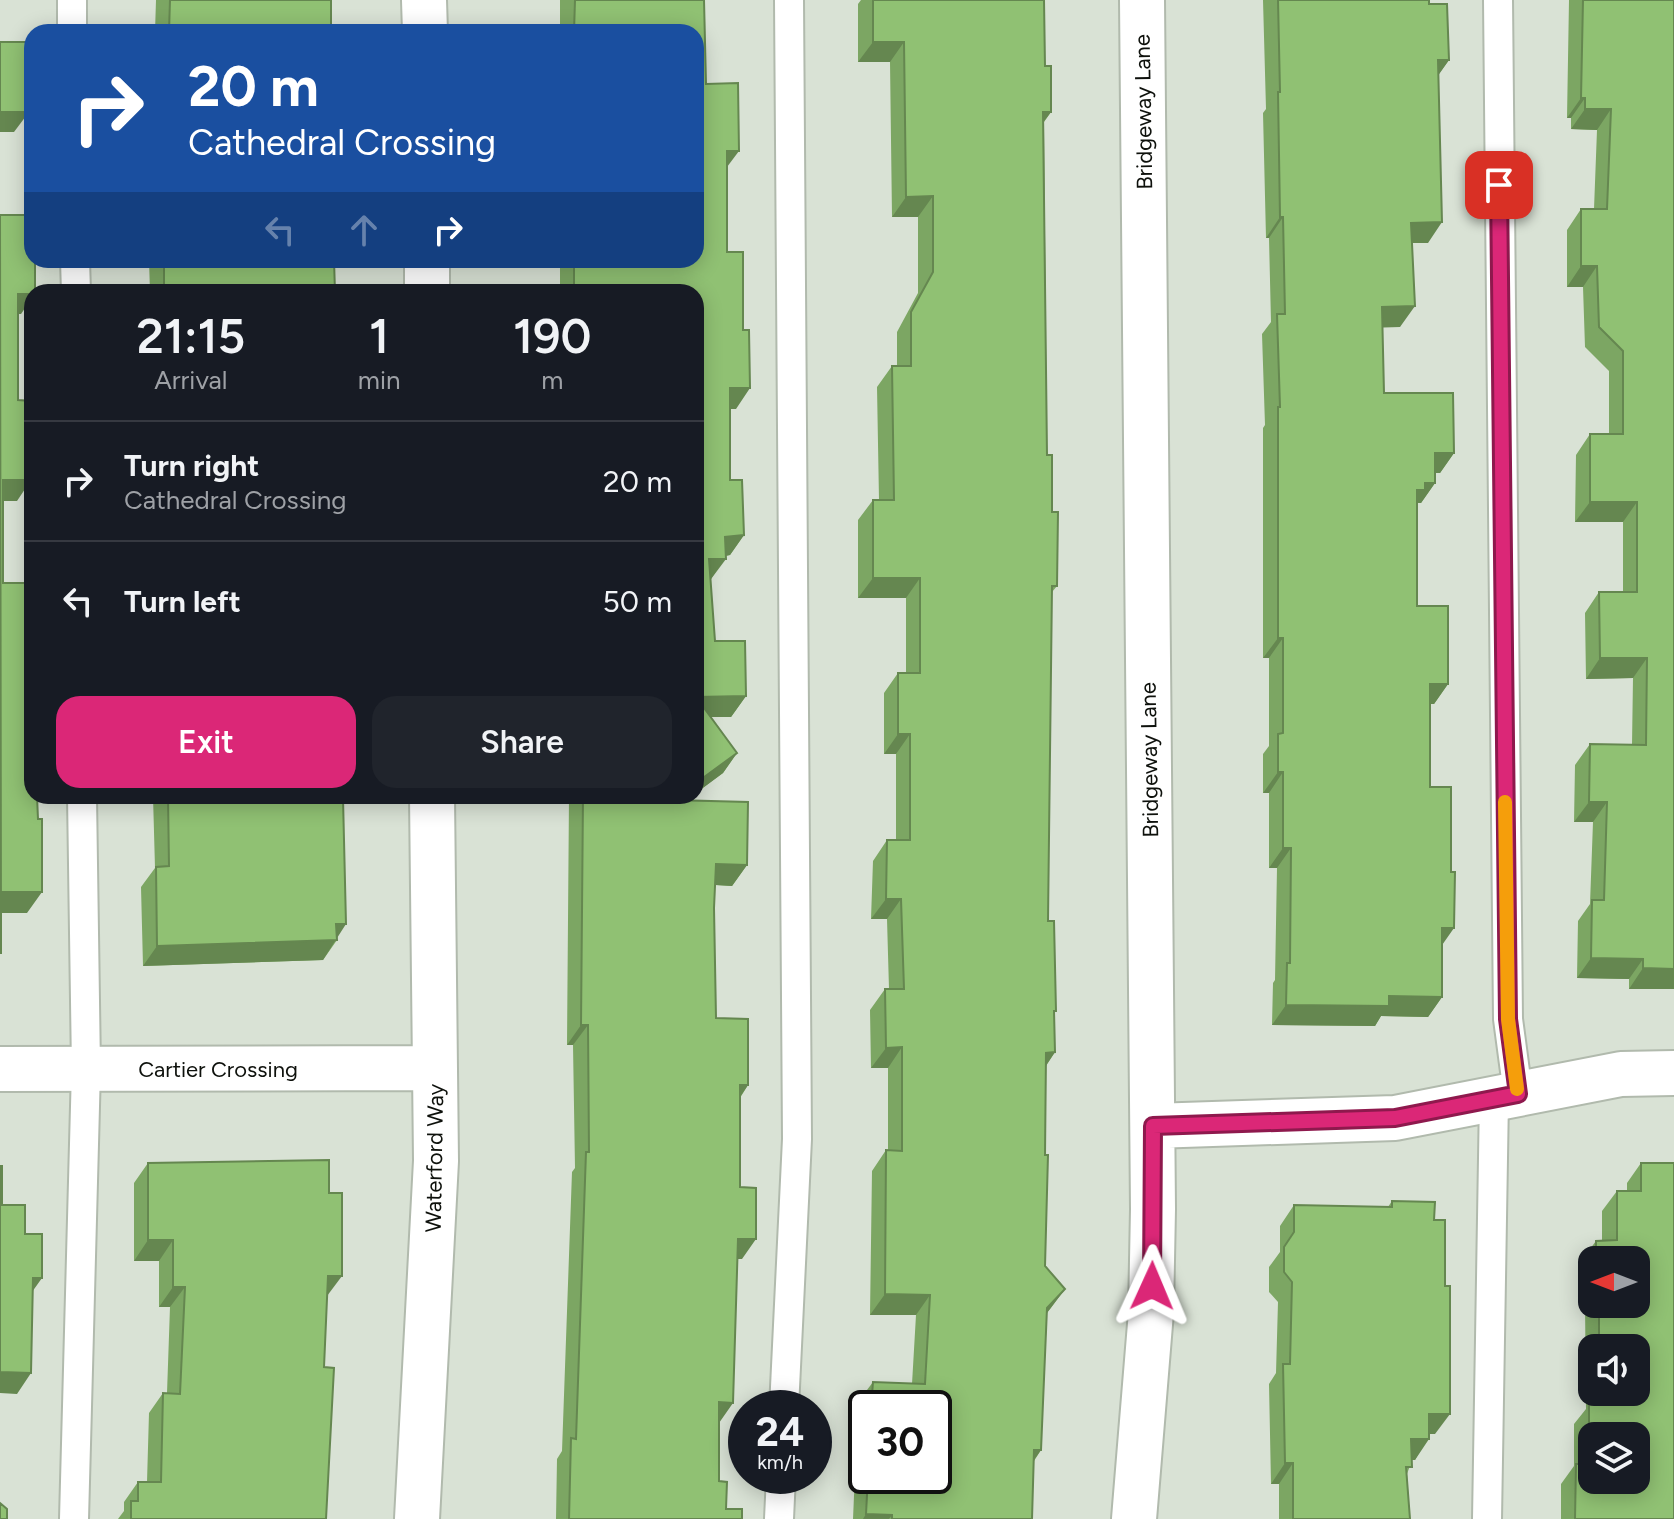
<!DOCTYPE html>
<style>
:root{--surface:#171b24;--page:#20242c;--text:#f1f3f6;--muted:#9ea1a6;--line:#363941;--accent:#db2777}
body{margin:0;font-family:Figtree,sans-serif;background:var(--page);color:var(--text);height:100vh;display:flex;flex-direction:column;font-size:30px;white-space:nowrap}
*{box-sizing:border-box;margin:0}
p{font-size:26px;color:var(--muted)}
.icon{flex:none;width:44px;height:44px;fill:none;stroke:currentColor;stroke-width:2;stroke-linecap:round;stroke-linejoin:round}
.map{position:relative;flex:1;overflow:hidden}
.side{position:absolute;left:24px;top:284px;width:680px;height:520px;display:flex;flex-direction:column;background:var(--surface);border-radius:24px;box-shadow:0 4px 20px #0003}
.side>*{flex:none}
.top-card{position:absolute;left:24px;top:24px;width:680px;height:244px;border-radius:24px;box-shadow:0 4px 20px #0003;background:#1a4fa0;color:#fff;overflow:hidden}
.needle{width:52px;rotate:270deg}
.controls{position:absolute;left:1578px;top:1246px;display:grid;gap:16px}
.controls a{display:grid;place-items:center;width:72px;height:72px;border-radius:16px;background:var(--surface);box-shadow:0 4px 20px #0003;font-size:40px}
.speed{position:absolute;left:728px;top:1390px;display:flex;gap:16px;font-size:40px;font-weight:700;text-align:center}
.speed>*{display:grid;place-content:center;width:104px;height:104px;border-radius:50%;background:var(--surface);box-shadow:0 4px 20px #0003;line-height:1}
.speed small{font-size:20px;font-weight:400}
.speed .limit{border:4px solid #111;border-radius:12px;background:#fff;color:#111}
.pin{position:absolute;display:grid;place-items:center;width:68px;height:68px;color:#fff;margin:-34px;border-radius:16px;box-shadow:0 4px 12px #0006}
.me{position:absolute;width:88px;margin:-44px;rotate:1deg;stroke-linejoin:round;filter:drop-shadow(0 0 6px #0008)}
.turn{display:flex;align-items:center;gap:28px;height:168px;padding:0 32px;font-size:36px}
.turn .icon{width:104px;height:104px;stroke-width:2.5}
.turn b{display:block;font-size:56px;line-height:68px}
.lanes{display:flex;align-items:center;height:76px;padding:0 32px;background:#0003;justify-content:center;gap:40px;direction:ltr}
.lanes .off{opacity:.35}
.eta{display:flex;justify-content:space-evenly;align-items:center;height:136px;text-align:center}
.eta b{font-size:48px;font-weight:600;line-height:56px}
.button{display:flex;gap:16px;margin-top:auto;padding:16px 32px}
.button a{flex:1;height:92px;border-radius:24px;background:var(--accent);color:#fff;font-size:32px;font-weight:600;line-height:92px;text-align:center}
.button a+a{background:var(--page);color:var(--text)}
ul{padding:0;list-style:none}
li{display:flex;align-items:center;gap:24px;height:120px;padding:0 32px;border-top:2px solid var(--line)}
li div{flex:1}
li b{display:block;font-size:30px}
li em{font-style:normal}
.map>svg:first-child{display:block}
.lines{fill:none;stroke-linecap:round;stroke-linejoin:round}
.service-casing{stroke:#b1baad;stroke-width:32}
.minor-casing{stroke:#b1baad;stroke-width:48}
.service{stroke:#fff;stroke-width:28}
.minor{stroke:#fff;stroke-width:44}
.wall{fill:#7ca663;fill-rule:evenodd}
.shaded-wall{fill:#658750}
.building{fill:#90c173;stroke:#658750;stroke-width:2;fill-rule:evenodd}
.route-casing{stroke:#8e194d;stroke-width:20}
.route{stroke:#db2777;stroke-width:14}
.slow{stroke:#f59e0b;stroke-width:14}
.labels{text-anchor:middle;stroke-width:8;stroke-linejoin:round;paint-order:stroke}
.street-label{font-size:22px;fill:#0e110c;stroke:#fff}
</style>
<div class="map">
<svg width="1674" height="1519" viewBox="0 0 1674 1519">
<rect width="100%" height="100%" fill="#d9e2d5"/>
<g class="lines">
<defs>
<path id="service" d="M72,0v32
M1498,0l10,1019 10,75
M75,260l1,32
M784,1408l13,-269 -8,-1139
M74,1519l12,-450 -4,-273
M779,1519l2,-43
M1487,1519l7,-421"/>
<path id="minor" d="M424,0l1,32
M427,260v32
M0,1069l435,-1
M1153,1126l242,-8 226,-44 53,-1
M417,1519l19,-358 -4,-365
M1134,1519l17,-207 2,-103 -11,-1209"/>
</defs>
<!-- service casing -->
<use href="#service" class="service-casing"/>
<!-- minor casing -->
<use href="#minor" class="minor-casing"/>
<!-- service -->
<use href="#service" class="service"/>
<!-- minor -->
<use href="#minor" class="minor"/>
</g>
<!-- wall -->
<path class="wall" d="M156,0h175v32h-176z
M560,0h166h-22l2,84 21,84v84l9,157h-6v71l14,55 -14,20 -4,1 -15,23h-1l5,62 31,55 -15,21h-20l26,36 -14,20 -27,20v-501h-136v-32h136v-228h-136z
M861,0h183l1,66 6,46 -7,10 3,333 10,131 -5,6 -4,329 6,93 1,38 -9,14 -1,200 20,23 -18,24 -6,137 -7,11 -2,58h-179l5,-117 15,-20 39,2 4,-69h-46l2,-144 14,-21h2v-82h-17l-1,-58 15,-21h4l-2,-70h-16l2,-58 14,-21h9v-86h-12v-61l14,-20h8v-75h-48v-78l15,-20h6l-2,-113 15,-21h5v-34l21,-39v-76h-26l-2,-155h-32v-58zM866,1408h68v68h-68z
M1263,0h166v4l20,56 -11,15 -10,168h-16l-12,84h-18l2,66 70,60 -14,20h-5v10l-14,20h-4v103l31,78 -14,20h-4v83l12,158v52l-14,20 -47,-1 -6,10 -103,-1 1,-42 2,-3 2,-112h-8v-75h-6v-39l6,-8v-88h-6v-230l2,-3 -3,-91 9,-12 -2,-84h-3l-3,-125 3,-4z
M1569,0h105v989h-45v-10l-52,-1 1,-57 12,-17 3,-82h-19l1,-57 15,-21 42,1 1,-67 -47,1 -1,-66 14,-21h24v-70h-48l1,-67 14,-21h19v-63l-24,-24 -2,-60h-16v-57l14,-21h13l3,-79 -26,-1v-11h-4z
M149,260h185l1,32h-185z
M153,796h195l-5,10 -6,134 -14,20 -180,6 -2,-79 14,-19z
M569,796h123l-6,4 61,65 -15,21 -17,-1 -1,23 2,110 32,67 -8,13v89l2,72h-4l-19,164v58l7,28 16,10h-186l1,-60 5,-8 10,-279 3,-4 -2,-123h-6z
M148,1163l179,133 -3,71 2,152h-208l6,-8v-9l14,-20h9l2,-69 14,-20h4l3,-86h-11v-46h-25v-78z
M1641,1163l33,356h-113v-35l13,-18v-42l12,-15 -1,-107h-4v-41l15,-20h6v-30l15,-20h10v-8zM1592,1260h44v44h-44zM1592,1348h44v44h-44z
M1392,1201l42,19 1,214h-6l-14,26h-3l-5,14 3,45h-131v-35h-8l-2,-100 7,-11 2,-71 -9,-10v-25l11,-15v-26l14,-21 94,2z"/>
<!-- shaded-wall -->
<path class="shaded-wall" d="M873,42h31l-14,20h-32z
M1438,60h11l-14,20z
M1581,98h4l-14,20h-4z
M1585,109h26l-14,21 -26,-1z
M0,112h29l-15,20h-14z
M1043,112h8l-15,20z
M727,151h12l-15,20z
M933,196l-15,21h-26l14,-20z
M1280,217h3l-14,21h-3z
M1442,222l-14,21h-31l14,-20z
M1581,266h16l-14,21h-16z
M18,294h14v4l-11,16h-17z
M1415,306l-15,21 -33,1 15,-21z
M730,388h20l-14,21h-20z
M1435,453h19l-14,20h-19z
M3,480h28l-14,21h-17z
M1425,483h10l-14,20h-5l1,-13z
M1590,502h47l-14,20h-48z
M744,535l-14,20 -19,3 14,-21z
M709,559h17l-15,20h-15z
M873,578h47l-14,20h-48z
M1278,638h5l-14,20h-6z
M1600,658h47l-14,20 -47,1z
M1430,684h18l-14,20h-19z
M746,696l-15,21h-35v-20z
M898,734h12l-14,20h-12z
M737,753l-14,20 -27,20v-10z
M1278,772h5l-14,21h-6z
M678,796h14l-33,24 14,-20z
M1589,802h18l-14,20h-19z
M1283,848h8l-14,20h-8z
M716,864l31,1 -15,21 -31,-2z
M1,892h41l-15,21h-27z
M886,899h15l-14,20h-16z
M336,924h10l-23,36 -180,6 14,-20z
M1442,928h12l-14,20z
M1591,958l52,1 -14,20 -52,-1z
M1643,968l31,1v20h-45z
M1389,996l53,1 -14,20 -47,-1 -6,10 -103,-1 14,-20z
M581,1025h7l-15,20h-6z
M902,1047l-14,21h-17l15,-20z
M1055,1052l-14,21 5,-20z
M740,1085h8l-14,21z
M738,1239h18l-14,20h-18z
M148,1240h25l-14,21h-25z
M328,1276h14l-15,20z
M33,1278h9l-15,21z
M1592,1286v5l-7,11h-4z
M173,1287h12l-15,20h-11z
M1065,1289l-15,20 -17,20 14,-21z
M885,1294l45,1 -14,20h-46z
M0,1372l31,1 -14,21 -17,-1z
M719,1402l14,1 -14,20z
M1429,1414h21l-15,20h-20z
M1411,1439h18l-14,21h-18z
M1034,1450h7l-14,20z
M1285,1463h8l-14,21h-8z
M866,1514l26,1 -3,4h-26z"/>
<!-- building -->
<path class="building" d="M170,0h161v32h-162z
M575,0h129l2,84 32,-1 1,68h-12v101h16v78h6l1,58h-20v92h12l2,55 -19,2 1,22h-17l6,82h30l1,55 -50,1v-405h-122v-32h122v-228h-122z
M873,0h171l1,66h6v46h-8l4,343h5v57h6l-1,74h-5l-4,335h6l2,90h-2l1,41 -9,1 -1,102h3l-3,111 20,23 -18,19 -6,142h-7l-2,69h-140v-4l-26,-1 2,-38h66v-68h-63l2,-26 52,2 5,-89 -45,-1 1,-144 16,1v-104l-16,1 -1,-59h19l-3,-90h-15l1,-59h23v-106h-12v-61h22v-95h-47v-78h21l-2,-134h19v-54l22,-40v-76l-27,1 -2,-155h-31z
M1278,0h151v4h18l2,56h-11l4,162 -31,1 4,83 -33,1 2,86h69l1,60h-19v30h-10v7h-8v116h31v78h-18v103h21v85h4l-1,56h-12v69l-53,-1v10l-103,-1 1,-42h3l1,-115h-8v-76h-5v-38l5,-1v-95h-5v-231h2l-3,-93h8l-2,-97h-3l-2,-125h2z
M1583,0h91v969l-31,-1v-9l-52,-1 1,-58h12l3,-98h-18l1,-58 56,1 1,-87h-47l-1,-66h38v-90h-47v-68h33v-83l-24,-24 -2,-61h-16v-57h26l4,-100h-26v-11h-4z
M0,42h29v70h-29z
M0,215h32v45h3v32h-3v2h-14v106l14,1 -1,79h-28v103h29v213h5l1,23h4v73h-41v62z
M164,260h170l1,32h-171z
M696,697l41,56 -41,30z
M168,796h180l1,2h-6l3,126h-10l1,16 -180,6 -1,-79 13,-1z
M583,796h95l-5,4 75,2 -1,63 -31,-1 -2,44 2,110 32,1v66h-8v102l16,1v51h-18l-5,164 -14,-1v79l8,1 -1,27h16v10h-173l2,-81 5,1 10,-287h3l-1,-127h-7z
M329,1160v33h13v83h-14l-4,91 10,1 -8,151h-195v-18h7v-19h23l2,-89 17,1 5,-107h-12v-47h-25v-77z
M1641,1163h33v356h-99l1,-55h13v-60l11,-1v-11h36v-44h-37v-44h37v-44h-40v-19l21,-1v-49h24zM1592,1436h44v44h-44z
M0,1166h2v39h23v29h17v44h-9l-2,95 -31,-1z
M1392,1201l43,1 -1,18h11v66h5v128h-21v25h-18l1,28h-6l4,52h-117v-56h-8l-2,-99h7l2,-82 -8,-10v-25l10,-15v-27l98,2z
M0,1503l7,6v10h-7z"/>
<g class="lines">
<defs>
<path id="route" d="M1152,1286l1,-160 242,-8 123,-24 -10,-75 -9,-834"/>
</defs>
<!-- route casing -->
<use href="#route" class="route-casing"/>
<!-- route -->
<use href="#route" class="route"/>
<!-- slow -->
<path class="slow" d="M1505,802l3,217 9,70"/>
</g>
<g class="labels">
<!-- street labels -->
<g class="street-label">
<text transform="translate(1143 112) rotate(-91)" y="8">Bridgeway Lane</text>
<text transform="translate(1149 760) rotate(-91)" y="8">Bridgeway Lane</text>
<text x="218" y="1077">Cartier Crossing</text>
<text transform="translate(434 1158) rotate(-89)" y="8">Waterford Way</text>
</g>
</g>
</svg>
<div class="controls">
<a><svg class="needle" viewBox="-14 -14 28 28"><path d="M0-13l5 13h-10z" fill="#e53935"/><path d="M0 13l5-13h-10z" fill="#9ea1a6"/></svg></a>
<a><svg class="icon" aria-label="sound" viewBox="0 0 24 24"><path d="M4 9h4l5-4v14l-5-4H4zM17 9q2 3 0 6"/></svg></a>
<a><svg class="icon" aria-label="layers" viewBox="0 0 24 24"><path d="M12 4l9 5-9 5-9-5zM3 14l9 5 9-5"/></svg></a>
</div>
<div class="speed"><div>24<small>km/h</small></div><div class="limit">30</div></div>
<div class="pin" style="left:1499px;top:185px;background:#d93025"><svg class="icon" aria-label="arrive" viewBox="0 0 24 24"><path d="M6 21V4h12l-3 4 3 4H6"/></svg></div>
<svg class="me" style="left:1152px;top:1286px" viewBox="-20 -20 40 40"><path d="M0-17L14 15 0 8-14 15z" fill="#db2777" stroke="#fff" stroke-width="4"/></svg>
<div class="top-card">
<div class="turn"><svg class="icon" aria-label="right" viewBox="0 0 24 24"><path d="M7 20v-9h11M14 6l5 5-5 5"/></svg><div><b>20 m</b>Cathedral Crossing</div></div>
<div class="lanes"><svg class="icon off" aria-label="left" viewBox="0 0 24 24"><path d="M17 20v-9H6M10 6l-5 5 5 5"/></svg><svg class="icon off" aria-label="ahead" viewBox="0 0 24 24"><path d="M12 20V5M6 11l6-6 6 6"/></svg><svg class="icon" aria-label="right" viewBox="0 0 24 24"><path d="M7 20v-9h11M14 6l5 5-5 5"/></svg></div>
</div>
<section class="side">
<div class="eta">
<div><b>21:15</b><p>Arrival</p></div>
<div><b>1</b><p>min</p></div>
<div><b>190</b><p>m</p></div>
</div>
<ul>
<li><svg class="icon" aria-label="right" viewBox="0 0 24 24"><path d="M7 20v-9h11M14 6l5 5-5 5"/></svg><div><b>Turn right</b><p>Cathedral Crossing</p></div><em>20 m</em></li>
<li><svg class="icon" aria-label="left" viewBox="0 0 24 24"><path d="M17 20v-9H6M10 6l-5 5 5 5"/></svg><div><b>Turn left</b></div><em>50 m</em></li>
</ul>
<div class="button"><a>Exit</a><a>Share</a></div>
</section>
</div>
